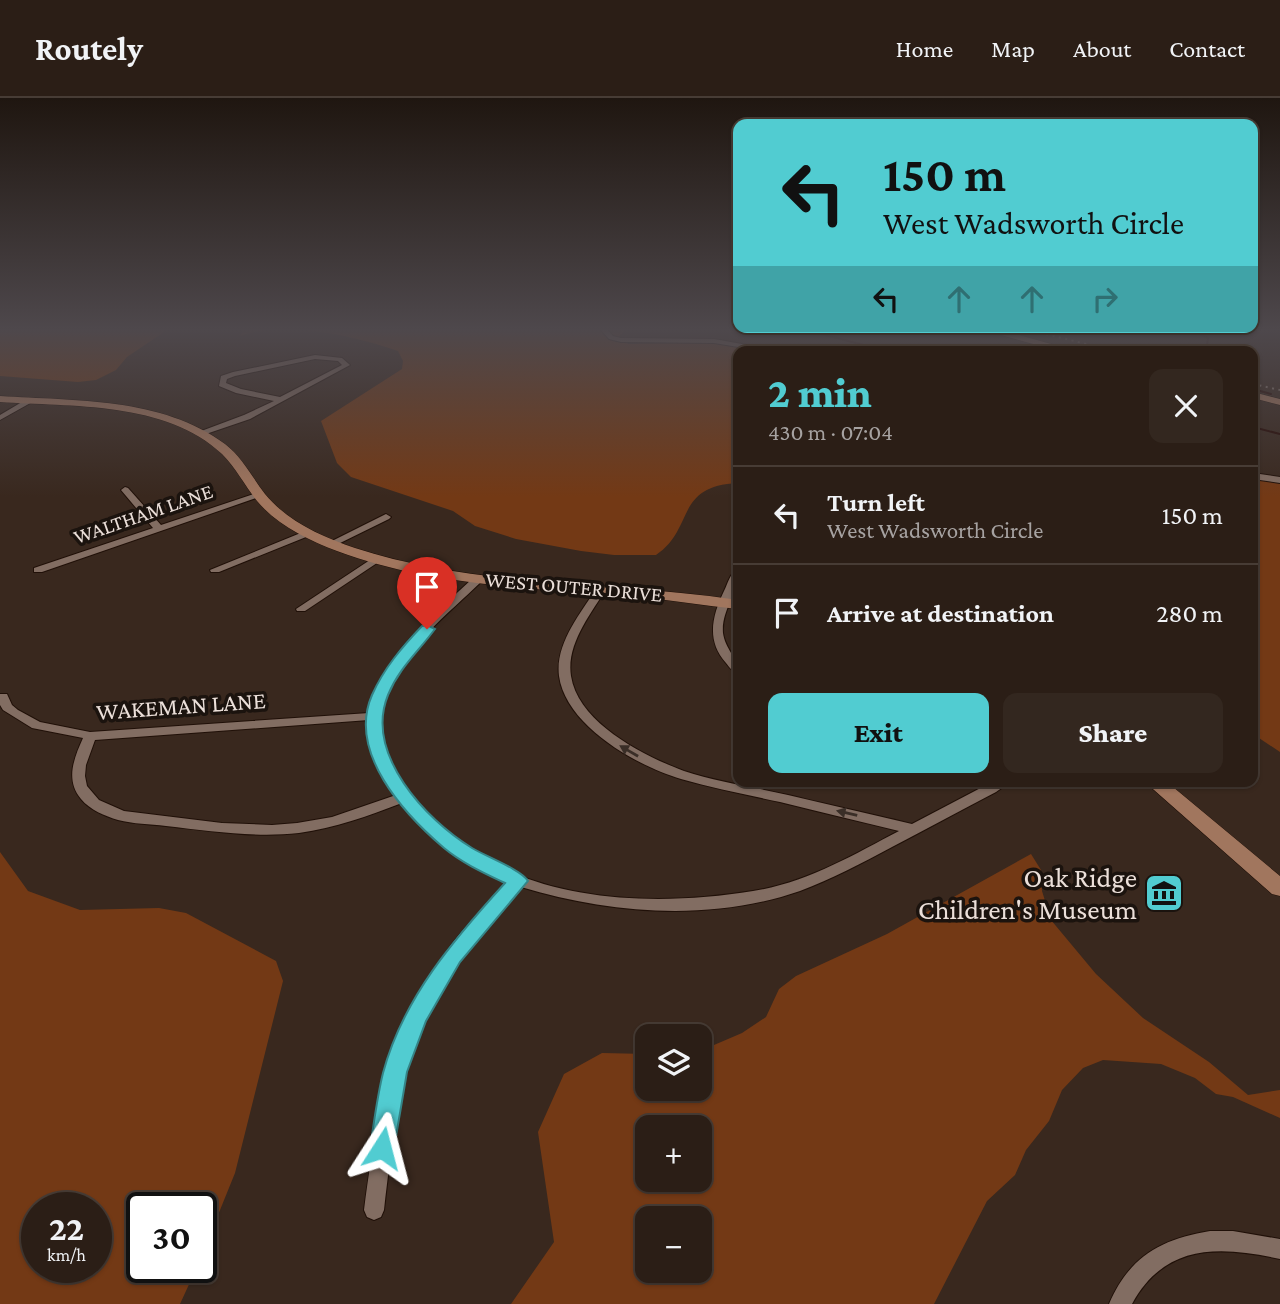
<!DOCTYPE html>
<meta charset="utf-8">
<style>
:root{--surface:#2b1e16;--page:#33271f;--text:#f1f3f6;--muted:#a6a2a1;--line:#473c35;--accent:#51ccd1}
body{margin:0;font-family:"Crimson Pro",serif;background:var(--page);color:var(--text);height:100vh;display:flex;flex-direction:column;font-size:26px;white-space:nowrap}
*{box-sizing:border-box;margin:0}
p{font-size:23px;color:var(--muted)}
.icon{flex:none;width:38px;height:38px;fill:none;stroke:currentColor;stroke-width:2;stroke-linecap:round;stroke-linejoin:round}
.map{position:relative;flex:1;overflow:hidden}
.sheet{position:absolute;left:733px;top:248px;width:525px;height:441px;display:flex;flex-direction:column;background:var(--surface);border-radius:14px;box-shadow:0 2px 5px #0004,0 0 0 2px var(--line)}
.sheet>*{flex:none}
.top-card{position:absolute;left:733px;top:21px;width:525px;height:214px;border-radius:14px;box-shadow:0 2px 5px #0004,0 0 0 2px var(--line);background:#51ccd1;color:#111;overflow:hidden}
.controls{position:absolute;left:635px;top:926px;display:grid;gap:14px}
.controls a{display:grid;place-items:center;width:77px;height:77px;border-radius:14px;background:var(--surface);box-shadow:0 2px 5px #0004,0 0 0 2px var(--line);font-size:35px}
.speed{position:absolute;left:21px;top:1094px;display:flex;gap:14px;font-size:35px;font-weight:700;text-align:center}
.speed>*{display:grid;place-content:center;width:91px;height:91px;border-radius:50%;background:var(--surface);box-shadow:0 2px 5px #0004,0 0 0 2px var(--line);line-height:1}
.speed small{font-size:18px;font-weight:400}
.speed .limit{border:4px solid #111;border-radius:10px;background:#fff;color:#111}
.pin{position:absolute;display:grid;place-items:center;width:60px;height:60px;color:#fff;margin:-72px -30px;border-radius:50% 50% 50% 0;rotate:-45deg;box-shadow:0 0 7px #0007}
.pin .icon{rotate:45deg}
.me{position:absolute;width:77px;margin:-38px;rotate:9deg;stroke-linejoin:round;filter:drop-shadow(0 0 5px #0008)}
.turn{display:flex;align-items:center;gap:24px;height:147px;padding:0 35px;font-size:32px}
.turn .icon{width:91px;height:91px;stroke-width:2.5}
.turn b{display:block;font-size:49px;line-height:60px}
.lanes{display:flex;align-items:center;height:66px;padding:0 35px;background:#0003;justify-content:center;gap:35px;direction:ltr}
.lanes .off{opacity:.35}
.round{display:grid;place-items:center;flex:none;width:74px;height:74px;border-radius:14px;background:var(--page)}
.summary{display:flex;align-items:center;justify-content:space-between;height:119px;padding:0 35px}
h1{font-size:42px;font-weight:800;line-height:52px;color:var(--accent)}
.button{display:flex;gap:14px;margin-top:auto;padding:14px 35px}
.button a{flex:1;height:80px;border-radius:14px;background:var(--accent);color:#111;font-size:28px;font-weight:800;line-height:80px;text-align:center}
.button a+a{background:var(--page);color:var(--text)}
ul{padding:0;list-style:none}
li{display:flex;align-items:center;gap:21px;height:98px;padding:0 35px;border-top:2px solid var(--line)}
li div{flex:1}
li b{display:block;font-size:26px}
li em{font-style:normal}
header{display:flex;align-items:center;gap:42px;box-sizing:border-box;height:98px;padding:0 35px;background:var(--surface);border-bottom:2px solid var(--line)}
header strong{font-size:33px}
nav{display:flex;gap:38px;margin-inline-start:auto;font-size:24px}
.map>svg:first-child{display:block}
.green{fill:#733915;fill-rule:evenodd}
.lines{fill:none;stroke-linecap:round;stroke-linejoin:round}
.stream{stroke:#240600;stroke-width:2}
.street-casing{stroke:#201008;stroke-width:2}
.secondary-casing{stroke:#201008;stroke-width:1}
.street{fill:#826d62;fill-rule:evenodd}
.secondary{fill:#a1765e;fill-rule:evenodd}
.rail{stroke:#8a7b73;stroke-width:2;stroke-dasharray:2 4.5;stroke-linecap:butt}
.oneway{fill:#3a2e27}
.route{fill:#51ccd1;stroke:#358588;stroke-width:2}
.labels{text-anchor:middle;stroke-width:7;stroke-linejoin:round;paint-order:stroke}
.far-street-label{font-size:21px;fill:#ebdfd9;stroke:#1b130e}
.street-label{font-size:24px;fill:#ebdfd9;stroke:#1b130e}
.near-poi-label{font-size:28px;fill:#ebdfd9;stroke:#1b130e;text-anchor:end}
</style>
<header>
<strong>Routely</strong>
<nav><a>Home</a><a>Map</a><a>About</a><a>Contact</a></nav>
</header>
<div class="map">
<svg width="1280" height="1206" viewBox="0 0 1280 1206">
<rect width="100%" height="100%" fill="#39281e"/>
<!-- green -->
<path class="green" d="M0,230h170l-43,29 -11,13 -20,10 -18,2 -78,-6z
M245,230h383l-13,12 14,4 86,-2 71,10h-48v131c-64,3 -43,46 -82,72h-42l-33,-4 -65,-12 -41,-13 -22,-15 -102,-34 -14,-14 -16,-42 81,-52 1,-8 -5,-10c-44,-15 -113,-31 -158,-15z
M1253,381l27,3v270l-27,-18z
M0,754l28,39 52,19 79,-2 27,5 90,48 7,20 -48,192 -34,84v-49h-59v59h55l-17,37h-180zM37,1110h59v59h-59z
M1031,756l10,16 1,21 9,29 45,54 47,44 66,44 39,33 32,-5v28l-47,-21 -17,-3 -21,-16 -34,-14 -58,-4 -20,8 -21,22 -13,31 -23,29 -11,25 -28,26 -53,103h-423l43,-62 -16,-110 26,-58 38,-21 45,1 1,34h52v-37l42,-18 24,-16 13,-28 17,-13 91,-42zM700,1029v53h-52v-53zM700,1120v52h-52v-52z"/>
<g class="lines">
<!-- stream -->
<path class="stream" d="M799,230l91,24
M1189,230l19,10 -1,7 5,7
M1253,291l18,5
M1253,329l27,7"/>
<defs>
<path id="street" d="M599,230h7l7,8 8,2 93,1 72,13h-17l-55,-9 -93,-1 -12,-3z
M315,257l27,3 8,7 -100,54 -47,16 -7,-2 48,-18 30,-14 -38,-8 -17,-7 2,-10 12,-4zM315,261l23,2 4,4 -62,32 -39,-8 -15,-6 1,-4 8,-3z
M27,301l7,2 -34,19v-5z
M1253,375l27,4v6l-27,-4z
M125,389l3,1 33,37 96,-32h6l2,2 -223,77h-8v-4l119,-40 -32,-38z
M386,416l5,3 -2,2 -55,27h-6l-2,-2z
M308,432l5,3 -2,2 -92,37h-8l-1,-2z
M376,458l4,1v4l-75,50h-8l-1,-2z
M738,471c2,22 -17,41 -15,64 2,16 16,26 15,41 -6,-3 -8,-6 -12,-11 -20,-22 -14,-47 -2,-72 4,-8 6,-18 14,-22z
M478,478l4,1v4c-35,34 -78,66 -95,113 -15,39 1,77 28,106 12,13 24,27 38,38 81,65 201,69 300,53 53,-8 100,-36 146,-60 -40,-10 -80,-19 -119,-29 -33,-7 -67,-14 -99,-23 -44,-13 -115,-53 -122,-103 -4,-32 21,-62 37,-87l5,-3 5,3c-15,25 -40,55 -35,87 7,47 73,80 113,95 33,11 70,16 104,24 41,10 83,19 124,29l80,-42h18l-14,10c-35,18 -69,37 -104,55 -30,16 -60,32 -92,44 -89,31 -190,23 -279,-4 -21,24 -44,47 -63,73 -53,74 -64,163 -74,250l-3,7 -7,3 -7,-3 -3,-7c12,-91 27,-180 81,-256 18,-27 42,-49 63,-72 -48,-22 -71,-40 -106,-79 -34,13 -67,25 -103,30 -44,5 -89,-2 -133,-7 -16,-2 -33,-2 -48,-6 -13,-4 -28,-10 -37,-21 -16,-19 -7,-41 2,-61l-51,-10 -29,-18 -3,-5v-11h7l5,11 6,5 22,12 50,10 279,-19c12,-59 65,-97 105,-136zM369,622c-2,28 11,53 27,75l-64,22 -35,6 -25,2 -50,-2 -98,-12 -25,-11 -12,-14 -2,-10 1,-11 9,-25z
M1210,1133h23l47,8v20c-60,-13 -115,-16 -148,45h-23c20,-47 52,-65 101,-73z"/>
<path id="secondary" d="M976,230h17l87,24h-18z
M1253,294l27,7v6l-27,-7z
M0,298c75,5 162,1 225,48 17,13 27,33 40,50 22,27 57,43 90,54 123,40 256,33 383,52v9c-33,-3 -66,-9 -99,-12 -101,-9 -206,-10 -302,-46 -29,-11 -60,-26 -80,-50 -12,-15 -21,-33 -35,-47 -56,-53 -151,-47 -222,-52z
M1145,684h22l113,94v20l-8,-2z"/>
</defs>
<!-- street casing -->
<use href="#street" class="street-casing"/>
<!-- secondary casing -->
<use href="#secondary" class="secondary-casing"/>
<!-- street -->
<use href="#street" class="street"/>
<!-- secondary -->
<use href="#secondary" class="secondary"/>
<!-- rail -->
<path class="rail" d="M1021,230l98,24
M1253,286l27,6"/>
</g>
<!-- one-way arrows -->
<defs><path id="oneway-solid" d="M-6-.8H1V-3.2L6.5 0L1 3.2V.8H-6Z" transform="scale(1.75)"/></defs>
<g class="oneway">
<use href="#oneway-solid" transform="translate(629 653) rotate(-150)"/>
<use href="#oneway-solid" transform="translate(847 715) rotate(-167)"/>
</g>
<!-- sky -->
<linearGradient id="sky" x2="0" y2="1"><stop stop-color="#1f1610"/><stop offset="0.58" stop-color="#4e484c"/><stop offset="1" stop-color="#4e484c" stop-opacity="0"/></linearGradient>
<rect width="1280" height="399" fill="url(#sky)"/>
<!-- route -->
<path class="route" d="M427,527l8,4c-17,23 -36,39 -47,66 -24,59 38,125 84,153 13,8 50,22 56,33l-68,81 -34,59 -19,51 -13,76 -3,8 -9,4 -9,-4 -3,-8c4,-25 7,-51 13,-75 20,-75 71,-134 122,-190 -21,-10 -43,-20 -61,-35 -40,-34 -97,-96 -72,-153 12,-27 30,-48 50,-69z"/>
<!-- icons -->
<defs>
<symbol id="museum-square" viewBox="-11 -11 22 22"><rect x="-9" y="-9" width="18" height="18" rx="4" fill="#51ccd1" stroke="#1b130e"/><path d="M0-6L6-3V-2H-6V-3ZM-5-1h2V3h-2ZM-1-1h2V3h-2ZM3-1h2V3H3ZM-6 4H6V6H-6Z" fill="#111"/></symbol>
</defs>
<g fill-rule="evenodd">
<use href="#museum-square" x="1142" y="773" width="44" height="44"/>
</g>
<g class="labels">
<!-- far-street labels -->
<g class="far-street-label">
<text transform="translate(143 416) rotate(-19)" y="7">WALTHAM LANE</text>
<text transform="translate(574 489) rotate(5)" y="7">WEST OUTER DRIVE</text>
</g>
<!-- street labels -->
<g class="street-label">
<text transform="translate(181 608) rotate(-4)" y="8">WAKEMAN LANE</text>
</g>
<!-- near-poi labels -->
<g class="near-poi-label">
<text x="1137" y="789">Oak Ridge<tspan x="1137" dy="32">Children's Museum</tspan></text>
</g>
</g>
</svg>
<div class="controls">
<a><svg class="icon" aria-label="layers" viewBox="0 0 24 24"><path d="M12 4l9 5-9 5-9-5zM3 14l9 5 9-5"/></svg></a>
<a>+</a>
<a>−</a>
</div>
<div class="speed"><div>22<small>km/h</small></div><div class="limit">30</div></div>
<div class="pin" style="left:427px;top:531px;background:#d93025"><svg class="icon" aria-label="arrive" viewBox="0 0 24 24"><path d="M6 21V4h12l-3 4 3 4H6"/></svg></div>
<svg class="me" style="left:382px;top:1050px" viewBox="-20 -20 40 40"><path d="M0-17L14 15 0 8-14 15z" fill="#51ccd1" stroke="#fff" stroke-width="4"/></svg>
<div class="top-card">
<div class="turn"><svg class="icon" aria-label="left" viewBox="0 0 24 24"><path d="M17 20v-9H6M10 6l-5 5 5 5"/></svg><div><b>150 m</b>West Wadsworth Circle</div></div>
<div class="lanes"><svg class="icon" aria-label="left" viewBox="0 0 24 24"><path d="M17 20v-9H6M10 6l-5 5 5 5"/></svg><svg class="icon off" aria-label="ahead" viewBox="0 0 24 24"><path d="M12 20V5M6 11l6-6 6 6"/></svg><svg class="icon off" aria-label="ahead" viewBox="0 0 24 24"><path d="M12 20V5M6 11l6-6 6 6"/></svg><svg class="icon off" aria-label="right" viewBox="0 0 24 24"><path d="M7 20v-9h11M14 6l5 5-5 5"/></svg></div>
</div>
<section class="sheet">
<div class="summary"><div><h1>2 min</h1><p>430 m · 07:04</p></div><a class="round"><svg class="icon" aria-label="close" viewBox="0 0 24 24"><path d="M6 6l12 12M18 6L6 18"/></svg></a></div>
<ul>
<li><svg class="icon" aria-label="left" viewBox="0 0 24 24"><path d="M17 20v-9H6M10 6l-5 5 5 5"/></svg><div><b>Turn left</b><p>West Wadsworth Circle</p></div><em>150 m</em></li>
<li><svg class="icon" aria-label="arrive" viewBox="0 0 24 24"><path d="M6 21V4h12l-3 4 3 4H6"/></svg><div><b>Arrive at destination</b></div><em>280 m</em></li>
</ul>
<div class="button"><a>Exit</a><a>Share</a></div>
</section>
</div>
